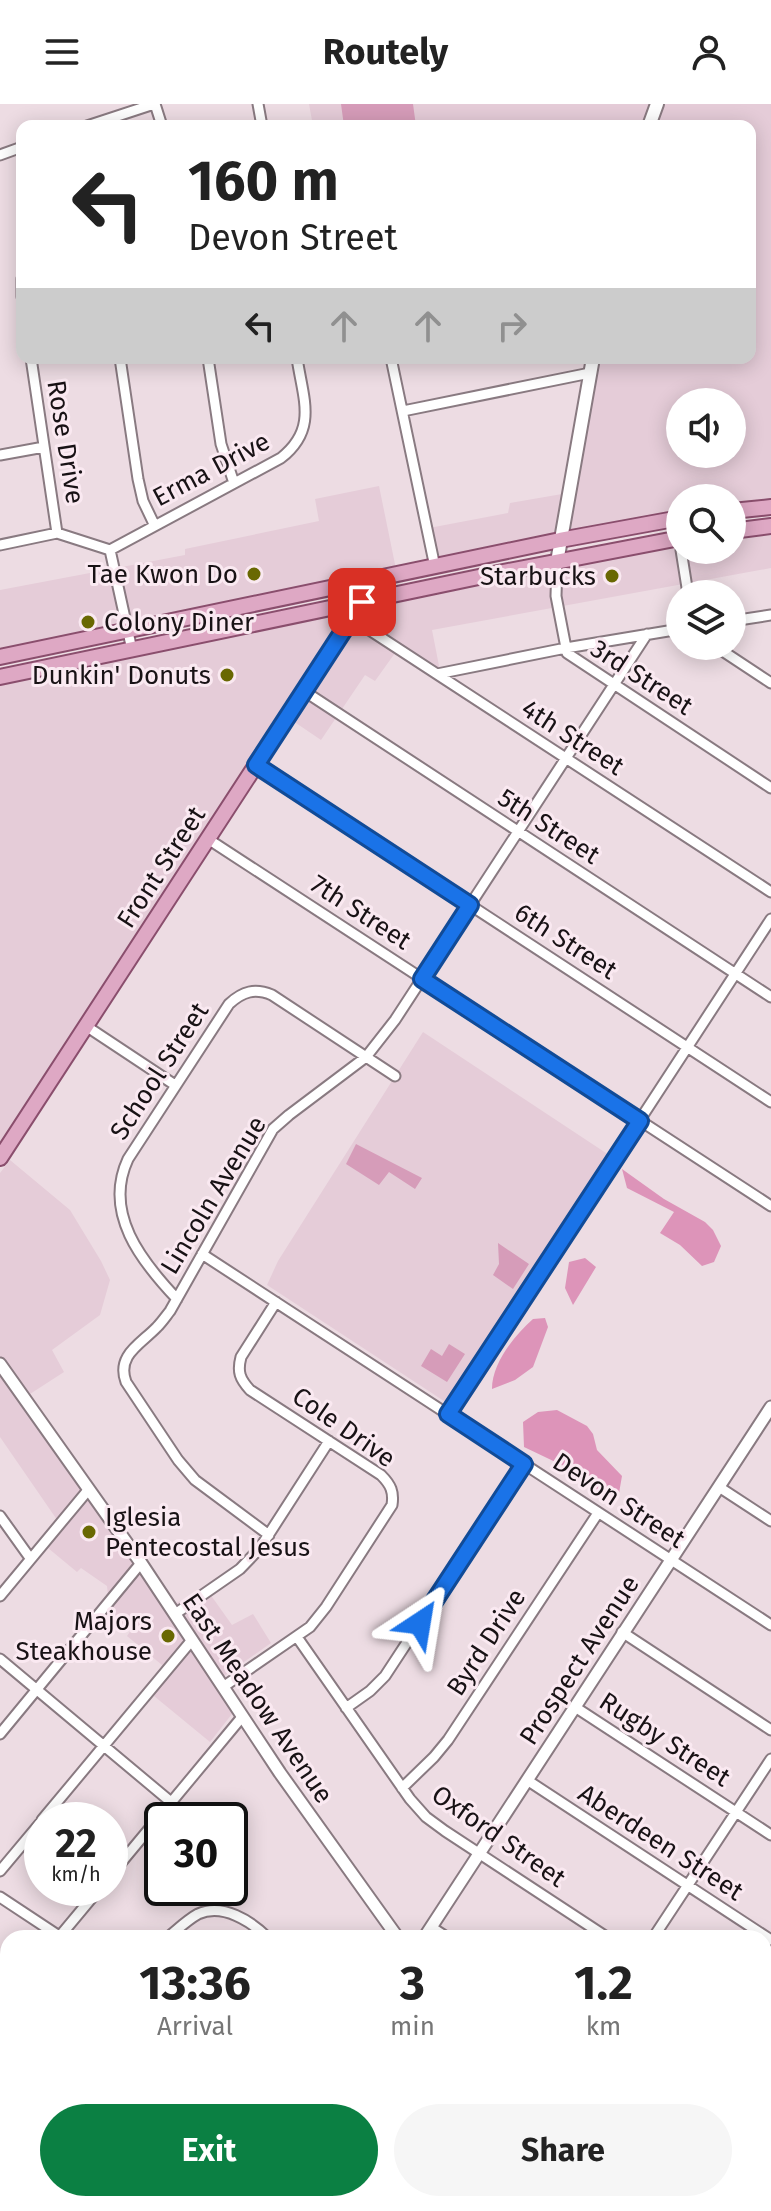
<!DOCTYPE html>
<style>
:root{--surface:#fff;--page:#f6f6f6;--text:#222;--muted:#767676;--accent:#0b8043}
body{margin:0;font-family:"Fira Sans",sans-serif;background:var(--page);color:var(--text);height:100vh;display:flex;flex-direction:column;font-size:30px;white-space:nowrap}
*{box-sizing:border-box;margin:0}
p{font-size:26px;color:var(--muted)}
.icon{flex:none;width:44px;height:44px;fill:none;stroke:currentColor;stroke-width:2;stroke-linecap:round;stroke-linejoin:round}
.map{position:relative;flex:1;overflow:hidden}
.details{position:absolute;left:0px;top:1826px;width:772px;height:282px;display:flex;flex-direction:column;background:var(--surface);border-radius:24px 24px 0 0;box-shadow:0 4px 20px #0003}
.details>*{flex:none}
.top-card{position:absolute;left:16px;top:16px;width:740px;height:244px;border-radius:16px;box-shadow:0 4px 20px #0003;background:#fff;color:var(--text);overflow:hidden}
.buttons{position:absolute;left:666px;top:284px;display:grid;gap:16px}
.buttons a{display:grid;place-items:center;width:80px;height:80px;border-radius:50%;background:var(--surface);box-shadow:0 4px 20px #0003;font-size:40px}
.speed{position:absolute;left:24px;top:1698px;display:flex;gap:16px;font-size:40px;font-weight:700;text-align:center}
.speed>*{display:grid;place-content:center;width:104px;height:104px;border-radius:50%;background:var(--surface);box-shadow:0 4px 20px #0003;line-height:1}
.speed small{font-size:20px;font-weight:400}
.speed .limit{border:4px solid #111;border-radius:12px;background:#fff;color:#111}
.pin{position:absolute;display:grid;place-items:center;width:68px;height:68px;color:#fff;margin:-34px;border-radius:16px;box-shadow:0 4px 12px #0006}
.me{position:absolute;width:88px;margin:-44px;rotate:33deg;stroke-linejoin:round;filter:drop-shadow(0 0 6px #0008)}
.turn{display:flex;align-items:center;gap:28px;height:168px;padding:0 40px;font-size:36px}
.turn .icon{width:104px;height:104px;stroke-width:2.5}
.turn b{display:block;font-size:56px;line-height:68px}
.lanes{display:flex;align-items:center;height:76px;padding:0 40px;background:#0003;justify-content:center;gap:40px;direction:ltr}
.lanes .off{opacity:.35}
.eta{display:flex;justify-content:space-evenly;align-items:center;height:136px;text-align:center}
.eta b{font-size:48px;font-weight:700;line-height:56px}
.primary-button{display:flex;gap:16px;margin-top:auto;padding:16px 40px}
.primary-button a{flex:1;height:92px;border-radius:48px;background:var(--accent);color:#fff;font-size:32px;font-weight:700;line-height:92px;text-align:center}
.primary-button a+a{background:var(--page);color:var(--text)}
header{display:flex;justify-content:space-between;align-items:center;height:104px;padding:0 40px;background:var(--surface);font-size:36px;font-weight:700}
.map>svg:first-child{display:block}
.built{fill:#e5ccd8;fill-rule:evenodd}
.green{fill:#d69cb9}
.forest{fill:#dd94b9}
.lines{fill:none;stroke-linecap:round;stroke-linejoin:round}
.minor-casing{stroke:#897a81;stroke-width:13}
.tertiary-casing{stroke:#897a81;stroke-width:15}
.secondary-casing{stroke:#897a81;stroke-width:16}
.primary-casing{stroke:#8a4e6d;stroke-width:18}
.minor{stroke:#fff;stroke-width:9}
.tertiary{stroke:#fff;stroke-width:11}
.secondary{stroke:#fff;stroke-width:12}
.primary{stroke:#dea8c4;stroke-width:14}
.route-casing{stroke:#114b97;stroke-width:20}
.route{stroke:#1a73e8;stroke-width:14}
.poi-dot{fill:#696802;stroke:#fae9f1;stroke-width:3}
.labels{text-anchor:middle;stroke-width:6;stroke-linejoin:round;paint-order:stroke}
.street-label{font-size:26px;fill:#181215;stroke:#fae9f1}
.poi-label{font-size:26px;fill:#181215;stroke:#fae9f1;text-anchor:end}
</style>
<header><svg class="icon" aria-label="menu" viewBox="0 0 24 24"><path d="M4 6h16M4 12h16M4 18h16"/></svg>Routely<svg class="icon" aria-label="person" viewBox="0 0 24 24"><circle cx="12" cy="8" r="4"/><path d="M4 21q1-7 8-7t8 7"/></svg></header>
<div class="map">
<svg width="771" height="2107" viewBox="0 0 771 2107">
<rect width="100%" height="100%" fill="#eddce3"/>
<!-- built -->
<path class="built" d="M309,0h341l-8,22h-329z
M659,0h112v412l-39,4v-22h-52v27l-112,11 29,-178h153v-232h-97zM680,298h52v52h-52z
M379,382l18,88 -397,81v-65l185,-35v-6l134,-28 -4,-22z
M562,390l-8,45 -117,26 -8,-37 79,-15 2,-10z
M771,430v34l-339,62 8,41 -40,-25 -25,35 -10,-6 -44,65 -28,-19 73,-113 309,-63 5,1v4h52v-11z
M362,498l-362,556v-482z
M423,928l186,123 -162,248 -180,-118 11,-24z
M10,1056l60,50 31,51 9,19 -10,35 -48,35 12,22 -34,22 145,210 30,-17 27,38 21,-11 18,29 -47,33 15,29 -29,37 -56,-46 8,-31 -35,-29 4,-6 -21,-17 -3,-27 -26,-18 -4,4 -29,-24 14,-21 -62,-90v-264z"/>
<!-- green -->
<path class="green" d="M341,0h72l3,22h-72z
M356,1040l66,34 -7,11 -26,-17 -10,13 -33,-21z
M498,1139l31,21 -16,25 -20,-14 6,-11z
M449,1240l16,10 -18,28 -26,-16 10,-17 11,7z
M256,2100h203l-11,7h-194z"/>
<!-- forest -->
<path class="forest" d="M622,1065l42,30 41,23 8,8 8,16 -7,16 -12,4 -22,-21 -20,-12 14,-21 -47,-24z
M585,1154l11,9 -23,38 -8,-17 4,-26z
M545,1214l3,9 -15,40 -18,13 -23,9c0,-26 22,-53 41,-70z
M557,1306l30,16 6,8 4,16 25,26 -3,17h-17l-34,-25 -44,-21 -1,-25 15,-10z"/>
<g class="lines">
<defs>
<path id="minor" d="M155,0l7,22
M258,0l4,22
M87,22l67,-22
M0,51l22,-8
M22,175v18
M31,254l26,175
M120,254l18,121 5,22 11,23
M208,254l13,86 13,39
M391,254l44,209
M403,307l187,-38
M0,351l44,-8
M0,441l57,-12 53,17
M110,446l171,-92c37,-29 22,-59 16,-100
M110,446l22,100
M681,446l7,44
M557,458l-1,34 11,57 204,135
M351,514l420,274
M732,517l39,-6
M715,542l56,37
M437,570l129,-26 114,-19
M304,587l467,306
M256,661l515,337
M208,735l563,367
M86,922l89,59
M202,1150l569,371
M177,1195c-36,-38 -74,-86 -49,-140l101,-155c14,-13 26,-16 43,-9l123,81
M448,1310l323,-495
M719,1383l52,34
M0,1412l30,42
M269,1431l-74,-55 -17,-20 -52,-78c-10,-27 15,-38 31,-55 5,-5 9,-11 13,-16l103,-182 16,-14 77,-58 29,-37 252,-386
M0,1492l89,-107
M175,1510l65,-45 20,-21 69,-107
M622,1528l149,98
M297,1533l113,162 16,18 19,14 163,107
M0,1555l171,143
M223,1583l87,-60 16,-20 66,-102c2,-13 -1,-20 -11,-30l-131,-85c-10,-11 -13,-18 -9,-33l35,-55
M575,1603l196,128
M346,1604l24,-17 15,-15 139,-212
M0,1630l141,-171
M527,1676l244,160
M402,1684l32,-31 14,-17 150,-227
M42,1716l150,-180
M0,1767l42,-50
M110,1772l132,-159
M0,1793l62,41
M431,1823l17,11
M60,1832l40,-48
M167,1834c10,-8 20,-18 31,-24 25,-11 53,7 70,24
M653,1834l118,-179
M764,1936l7,5
M0,1940l8,5
M0,2088l8,5
M19,2100l10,7
M237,2100l11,7"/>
<path id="tertiary" d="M0,1260l141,199 139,210 118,165
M424,1834l347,-531
M677,2100l8,7
M254,2107l2,-7"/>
<path id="secondary" d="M649,22l8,-22
M557,458l36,-204"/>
<path id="primary" d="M732,407l39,-4
M732,427l39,-5
M0,553l560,-117 120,-22
M0,573l493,-103 187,-36
M0,1054l364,-559"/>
</defs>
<!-- minor casing -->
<use href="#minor" class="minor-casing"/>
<!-- tertiary casing -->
<use href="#tertiary" class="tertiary-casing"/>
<!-- secondary casing -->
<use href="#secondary" class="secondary-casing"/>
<!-- primary casing -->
<use href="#primary" class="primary-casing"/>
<!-- minor -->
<use href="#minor" class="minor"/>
<!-- tertiary -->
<use href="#tertiary" class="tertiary"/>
<!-- secondary -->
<use href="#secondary" class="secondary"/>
<!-- primary -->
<use href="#primary" class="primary"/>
</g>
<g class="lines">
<defs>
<path id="route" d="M362,498l-106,163 214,140 -48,74 218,142 -192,293 76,50 -104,159"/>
</defs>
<!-- route casing -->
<use href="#route" class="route-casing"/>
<!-- route -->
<use href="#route" class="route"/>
</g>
<!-- markers -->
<g class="poi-dot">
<circle cx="254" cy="470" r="8"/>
<circle cx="612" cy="472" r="8"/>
<circle cx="88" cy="518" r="8"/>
<circle cx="227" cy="571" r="8"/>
<circle cx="89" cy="1428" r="8"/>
<circle cx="168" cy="1532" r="8"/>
</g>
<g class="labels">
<!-- street labels -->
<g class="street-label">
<text transform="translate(66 338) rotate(81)" y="9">Rose Drive</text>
<text transform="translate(211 365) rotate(-28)" y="9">Erma Drive</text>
<text transform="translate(642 573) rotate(33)" y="9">3rd Street</text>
<text transform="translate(573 633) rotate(33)" y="9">4th Street</text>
<text transform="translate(549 722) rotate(33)" y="9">5th Street</text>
<text transform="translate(161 763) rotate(-57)" y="9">Front Street</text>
<text transform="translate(361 808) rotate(33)" y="9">7th Street</text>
<text transform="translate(566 837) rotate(33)" y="9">6th Street</text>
<text transform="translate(159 967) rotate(-57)" y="9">School Street</text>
<text transform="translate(213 1091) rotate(-59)" y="9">Lincoln Avenue</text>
<text transform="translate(344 1323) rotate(35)" y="9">Cole Drive</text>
<text transform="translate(619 1396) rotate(33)" y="9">Devon Street</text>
<text transform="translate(486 1538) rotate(-57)" y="9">Byrd Drive</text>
<text transform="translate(579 1556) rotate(-57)" y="9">Prospect Avenue</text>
<text transform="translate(258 1594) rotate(56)" y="9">East Meadow Avenue</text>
<text transform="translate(665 1635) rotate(33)" y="9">Rugby Street</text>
<text transform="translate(499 1732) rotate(35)" y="9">Oxford Street</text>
<text transform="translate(661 1738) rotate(33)" y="9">Aberdeen Street</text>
</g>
<!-- poi labels -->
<g class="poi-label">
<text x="238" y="479">Tae Kwon Do</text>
<text x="596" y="481">Starbucks</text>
<text x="104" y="527" text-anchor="start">Colony Diner</text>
<text x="211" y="580">Dunkin' Donuts</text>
<text x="105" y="1422" text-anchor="start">Iglesia<tspan x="105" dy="30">Pentecostal Jesus</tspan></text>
<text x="152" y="1526">Majors<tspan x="152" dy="30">Steakhouse</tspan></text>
</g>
</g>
</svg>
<div class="buttons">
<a><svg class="icon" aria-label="sound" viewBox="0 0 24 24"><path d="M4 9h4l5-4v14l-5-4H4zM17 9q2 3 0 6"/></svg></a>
<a><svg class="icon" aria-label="search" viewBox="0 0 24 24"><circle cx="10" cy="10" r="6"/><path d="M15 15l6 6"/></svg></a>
<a><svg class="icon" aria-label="layers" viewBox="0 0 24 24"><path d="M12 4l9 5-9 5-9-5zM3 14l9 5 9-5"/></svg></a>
</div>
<div class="speed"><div>22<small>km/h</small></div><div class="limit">30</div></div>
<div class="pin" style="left:362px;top:498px;background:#d93025"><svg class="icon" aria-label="arrive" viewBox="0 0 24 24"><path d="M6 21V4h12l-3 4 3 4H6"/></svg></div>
<svg class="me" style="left:420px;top:1519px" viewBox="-20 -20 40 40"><path d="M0-17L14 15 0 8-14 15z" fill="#1a73e8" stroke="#fff" stroke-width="4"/></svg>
<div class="top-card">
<div class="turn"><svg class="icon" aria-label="left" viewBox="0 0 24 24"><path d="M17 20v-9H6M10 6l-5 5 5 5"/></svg><div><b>160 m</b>Devon Street</div></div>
<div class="lanes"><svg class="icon" aria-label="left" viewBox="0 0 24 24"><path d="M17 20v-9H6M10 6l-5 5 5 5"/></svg><svg class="icon off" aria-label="ahead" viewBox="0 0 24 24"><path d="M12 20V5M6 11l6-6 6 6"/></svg><svg class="icon off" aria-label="ahead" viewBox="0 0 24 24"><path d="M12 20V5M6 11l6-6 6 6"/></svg><svg class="icon off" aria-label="right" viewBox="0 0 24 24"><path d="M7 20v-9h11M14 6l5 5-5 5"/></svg></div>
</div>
<section class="details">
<div class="eta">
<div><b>13:36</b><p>Arrival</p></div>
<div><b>3</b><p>min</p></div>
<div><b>1.2</b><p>km</p></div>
</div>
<div class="primary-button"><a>Exit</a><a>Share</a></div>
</section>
</div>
